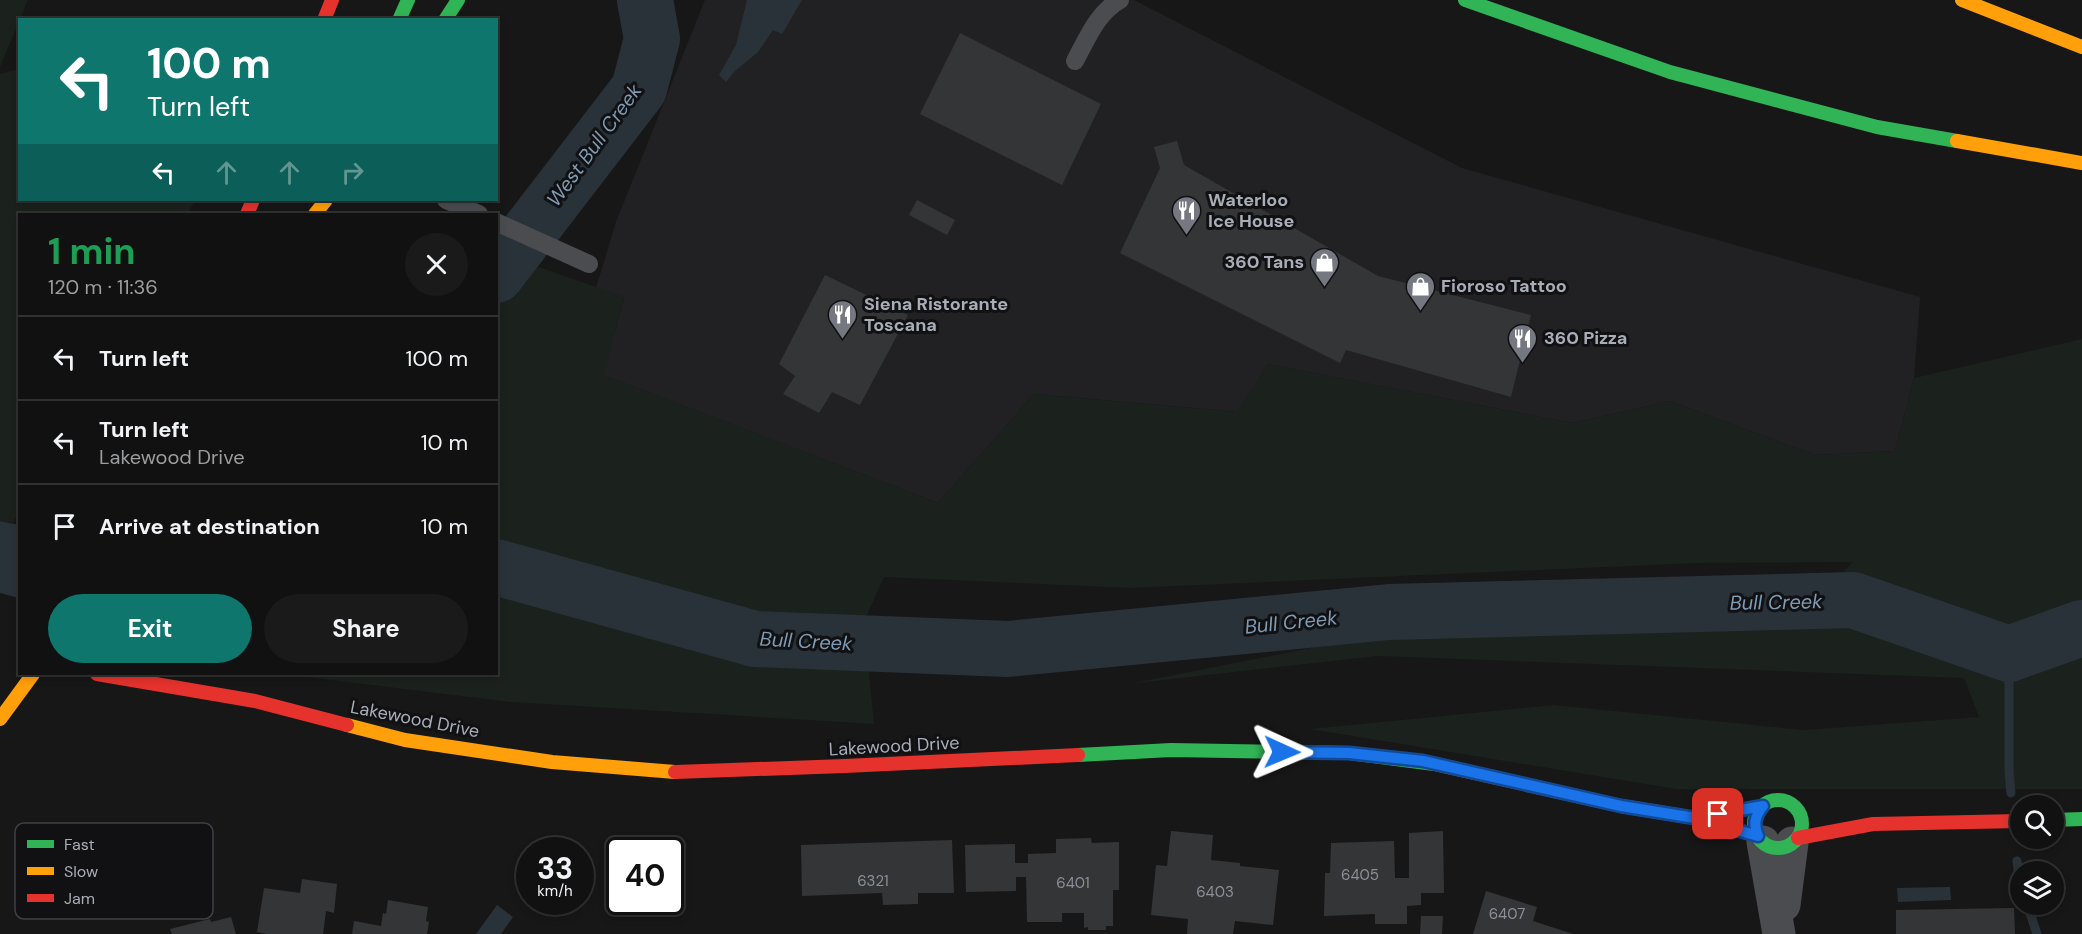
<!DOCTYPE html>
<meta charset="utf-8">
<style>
:root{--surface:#111;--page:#1a1a1a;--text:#f1f3f6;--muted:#9c9d9f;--line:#303131;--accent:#0f766e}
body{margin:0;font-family:"DM Sans",sans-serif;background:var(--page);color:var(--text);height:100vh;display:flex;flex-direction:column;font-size:22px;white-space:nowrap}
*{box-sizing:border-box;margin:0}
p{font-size:20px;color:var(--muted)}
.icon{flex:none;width:33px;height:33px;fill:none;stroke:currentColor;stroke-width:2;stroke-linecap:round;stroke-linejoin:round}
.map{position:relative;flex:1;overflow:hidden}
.drawer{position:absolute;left:18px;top:213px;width:480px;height:462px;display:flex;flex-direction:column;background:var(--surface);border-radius:0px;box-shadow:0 3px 9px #0003,0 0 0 2px var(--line)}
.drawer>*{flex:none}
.hud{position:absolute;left:18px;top:18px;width:480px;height:183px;border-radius:0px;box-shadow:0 3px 9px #0003,0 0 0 2px var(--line);background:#0f766e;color:#fff;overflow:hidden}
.fabs{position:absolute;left:2010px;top:795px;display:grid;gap:12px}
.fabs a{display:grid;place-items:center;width:54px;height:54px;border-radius:50%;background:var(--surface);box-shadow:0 3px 9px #0003,0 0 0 2px var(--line);font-size:30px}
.speed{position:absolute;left:516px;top:837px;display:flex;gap:12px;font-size:30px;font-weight:700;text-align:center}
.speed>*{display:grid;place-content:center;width:78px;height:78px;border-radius:50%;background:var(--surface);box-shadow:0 3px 9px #0003,0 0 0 2px var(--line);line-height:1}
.speed small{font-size:15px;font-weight:400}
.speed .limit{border:3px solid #111;border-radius:9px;background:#fff;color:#111}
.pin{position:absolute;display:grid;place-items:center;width:51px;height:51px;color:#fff;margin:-26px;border-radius:12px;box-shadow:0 3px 9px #0006}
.me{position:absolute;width:66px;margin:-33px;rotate:91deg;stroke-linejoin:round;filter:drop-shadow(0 0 4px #0008)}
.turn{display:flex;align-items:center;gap:21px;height:126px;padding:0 30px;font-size:27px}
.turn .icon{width:78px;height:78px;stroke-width:2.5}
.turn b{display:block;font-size:42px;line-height:51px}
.lanes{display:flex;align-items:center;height:57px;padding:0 30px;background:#0003;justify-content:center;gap:30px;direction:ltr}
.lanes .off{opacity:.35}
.round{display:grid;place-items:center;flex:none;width:63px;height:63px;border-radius:32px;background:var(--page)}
.overview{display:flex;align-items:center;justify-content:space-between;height:102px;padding:0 30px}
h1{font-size:36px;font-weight:700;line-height:45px;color:#1e9e55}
.cta{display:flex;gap:12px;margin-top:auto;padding:12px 30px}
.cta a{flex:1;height:69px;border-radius:36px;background:var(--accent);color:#fff;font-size:24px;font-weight:700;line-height:69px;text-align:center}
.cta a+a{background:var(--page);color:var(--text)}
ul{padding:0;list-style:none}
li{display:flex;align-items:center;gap:18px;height:84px;padding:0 30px;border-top:2px solid var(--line)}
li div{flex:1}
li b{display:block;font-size:22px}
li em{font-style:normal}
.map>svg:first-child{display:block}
.built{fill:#212124}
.green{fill:#1b211c}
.water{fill:#2a3239}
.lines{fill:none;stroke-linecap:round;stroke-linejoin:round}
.stream{stroke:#2a3239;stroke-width:9}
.river{stroke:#2a3239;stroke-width:56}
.building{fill:#343537}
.lane{stroke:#4b4c50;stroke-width:18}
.street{stroke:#4b4c50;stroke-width:33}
.fast{stroke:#30b455;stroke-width:14}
.slow{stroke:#ff9f0a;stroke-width:14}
.jam{stroke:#e5322d;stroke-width:14}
.route-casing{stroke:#114b97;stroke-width:15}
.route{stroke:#1a73e8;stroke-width:10}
.labels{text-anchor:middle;stroke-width:6;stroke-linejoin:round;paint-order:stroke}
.number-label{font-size:15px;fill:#8b8f98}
.poi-label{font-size:18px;font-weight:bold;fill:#a8adb8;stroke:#111113;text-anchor:start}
.street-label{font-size:18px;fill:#a8adb8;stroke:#111113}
.water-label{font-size:20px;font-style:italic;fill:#7f9bb3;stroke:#111113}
.key{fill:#111113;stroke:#3e4045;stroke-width:1.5}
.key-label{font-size:16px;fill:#a8adb8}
</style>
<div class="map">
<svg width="2082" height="934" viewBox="0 0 2082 934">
<rect width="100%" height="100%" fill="#171717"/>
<!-- built -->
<path class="built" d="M705,0h429l328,168 458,129 -6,81 -19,73 -80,4 -145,-54 -98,22 -304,-59 -30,48 -204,-18 -96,109 -335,-128 21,-77 -28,-10 20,-66z"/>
<!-- green -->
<path class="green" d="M0,0h28l-28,67z
M19,69l1,131h176l-9,14h-167v296l-7,13 -13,-2v-447z
M497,252l127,45 -20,78 334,128 96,-109 203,18 31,-48 304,59 98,-22 145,54 80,-4 19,-73 168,-39v450h-406l-366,-60 244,-24 250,25 175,-13 -15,-39 -586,-22 -250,28 259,-51 399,-3 67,-68 -156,1 -566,25 -247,-11 -20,45 10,102 -363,-22 -228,-28h213z"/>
<!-- water -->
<path class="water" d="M747,0h55l-20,34 -9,-4 -15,22 -23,19 -9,11 -7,-7 17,-30z
M0,521l19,4v73l-19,-5z
M1950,887l1,13 -53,2 -1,-14z
M497,905l16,12 -12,17h-25z"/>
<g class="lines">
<!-- stream -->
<path class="stream" d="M2009,654v118l2,21
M2017,861l3,24
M2027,904l10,30"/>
<!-- river -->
<path class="river" d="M496,275l143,-186 13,-50 -7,-39
M496,567l259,72 253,10 381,-37 464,-12 156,54 73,-26"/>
</g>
<!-- building -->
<path class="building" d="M960,33l141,71 -39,81 -142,-71z
M1177,141l7,24 194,111 153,39 -20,82 -165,-47 -6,13 -220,-110 40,-85 -6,-21z
M917,200l38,20 -8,15 -38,-20z
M825,275l83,40 -48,90 -28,-13 -13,21 -36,-19 12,-18 -16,-12z
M1171,831l42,4 -2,25 29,3v3l39,4 -6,55 -38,-4 -2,13h-46l1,-15 -37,-4 5,-50 11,1z
M1443,831l1,62h-23v12l-14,1v18h-32v-10l-51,2 1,-43h5l1,-30 63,-2 1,37h14v-45z
M1091,838l1,5 27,-1v48h-6v36h-7v4h-18v-3l-4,1v-15h-22v9h-35l-1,-45h-10v14l-50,1 -1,-47 50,-1v19h13v-9l28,-1v-14z
M952,840l2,53h-36v11l-35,1 -1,-12 -80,3 -1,-51z
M302,879l35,5 -3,29 -8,-2 -3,23h-56l-10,-2 7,-44 36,5z
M1486,891l51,16 -4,14 40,13h-100z
M388,900l40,7 -2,14 3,1 -2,12h-75l2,-13 27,5 2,-13 3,1z
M2014,908l1,26h-119v-24z
M1421,916h22l-1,18h-22z
M231,917l5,17h-64l-2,-5 40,-10 1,3z"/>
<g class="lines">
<!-- lane -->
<path class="lane" d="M1075,61c12,-22 22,-48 45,-61
M446,200l33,14
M496,222l93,42"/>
<!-- street -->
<path class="street" d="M1763,842l16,92
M1784,905l8,-62"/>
<!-- fast -->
<path class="fast" d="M1465,0l205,72 207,55 80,14
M399,20l9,-20
M445,20l13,-20
M1078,755l93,-5 178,3 85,11
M1754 824a24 24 0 1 1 48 0a24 24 0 1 1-48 0Z
M2054,820l28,-1"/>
<!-- slow -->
<path class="slow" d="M1962,0l120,47
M1957,141l125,22
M315,214l11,-14
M0,719l33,-45
M347,725l58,15 147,22 123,10"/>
<!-- jam -->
<path class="jam" d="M324,20l8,-20
M247,214l6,-14
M97,674l158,27 92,24
M1434,764l187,42 74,12 63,18
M675,772l170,-6 233,-11
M1798,838l75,-14 147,-3"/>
</g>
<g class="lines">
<defs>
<path id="route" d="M1282,752l67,1 74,8 198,45 74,12 63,18c-5,-12 -3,-20 5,-30l-45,8"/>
</defs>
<!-- route casing -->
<use href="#route" class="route-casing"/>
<!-- route -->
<use href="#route" class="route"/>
</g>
<!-- icons -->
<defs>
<symbol id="restaurant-pin" viewBox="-11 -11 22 30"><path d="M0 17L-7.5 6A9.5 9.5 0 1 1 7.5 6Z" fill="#757880" stroke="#111113"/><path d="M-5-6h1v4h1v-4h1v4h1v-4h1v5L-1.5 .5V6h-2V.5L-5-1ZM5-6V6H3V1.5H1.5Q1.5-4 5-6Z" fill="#fff"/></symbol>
<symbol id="shop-pin" viewBox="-11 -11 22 30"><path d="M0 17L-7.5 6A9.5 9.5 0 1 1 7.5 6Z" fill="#757880" stroke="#111113"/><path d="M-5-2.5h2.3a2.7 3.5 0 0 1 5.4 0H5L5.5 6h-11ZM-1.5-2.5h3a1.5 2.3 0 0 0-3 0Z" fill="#fff"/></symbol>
</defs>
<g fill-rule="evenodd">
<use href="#restaurant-pin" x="1170" y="194" width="33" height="45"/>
<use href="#shop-pin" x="1308" y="246" width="33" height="45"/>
<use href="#shop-pin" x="1404" y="270" width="33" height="45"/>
<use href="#restaurant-pin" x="826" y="298" width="33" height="45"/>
<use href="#restaurant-pin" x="1506" y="322" width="33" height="45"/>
</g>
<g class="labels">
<!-- number labels -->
<g class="number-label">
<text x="1360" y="880">6405</text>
<text x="873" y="886">6321</text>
<text x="1073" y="888">6401</text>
<text x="1215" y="897">6403</text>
<text x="1507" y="919">6407</text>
</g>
<!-- poi labels -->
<g class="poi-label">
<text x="1208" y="206">Waterloo<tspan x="1208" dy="21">Ice House</tspan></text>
<text x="1304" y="268" text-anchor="end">360 Tans</text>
<text x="1441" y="292">Fioroso Tattoo</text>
<text x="864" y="310">Siena Ristorante<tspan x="864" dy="21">Toscana</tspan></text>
<text x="1544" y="344">360 Pizza</text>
</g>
<!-- street labels -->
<g class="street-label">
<text transform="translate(415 719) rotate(11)" y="6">Lakewood Drive</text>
<text transform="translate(894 746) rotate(-3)" y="6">Lakewood Drive</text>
</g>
<!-- water labels -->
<g class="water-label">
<text transform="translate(594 145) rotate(-54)" y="7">West Bull Creek</text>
<text transform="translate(1776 602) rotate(-1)" y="7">Bull Creek</text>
<text transform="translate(1291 622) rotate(-6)" y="7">Bull Creek</text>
<text transform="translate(806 641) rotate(3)" y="7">Bull Creek</text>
</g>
</g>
<!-- legend -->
<rect x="15" y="823" width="198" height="96" rx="9" class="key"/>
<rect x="27" y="840" width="27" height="8" fill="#30b455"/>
<rect x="27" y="867" width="27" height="8" fill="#ff9f0a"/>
<rect x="27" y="894" width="27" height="8" fill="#e5322d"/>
<g class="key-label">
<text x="64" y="850">Fast</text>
<text x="64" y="877">Slow</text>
<text x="64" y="904">Jam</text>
</g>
</svg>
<div class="fabs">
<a><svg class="icon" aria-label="search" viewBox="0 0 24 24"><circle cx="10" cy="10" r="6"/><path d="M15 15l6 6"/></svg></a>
<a><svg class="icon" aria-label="layers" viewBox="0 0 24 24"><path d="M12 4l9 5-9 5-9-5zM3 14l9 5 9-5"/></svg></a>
</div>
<div class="speed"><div>33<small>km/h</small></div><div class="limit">40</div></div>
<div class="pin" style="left:1718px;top:814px;background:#d93025"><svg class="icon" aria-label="arrive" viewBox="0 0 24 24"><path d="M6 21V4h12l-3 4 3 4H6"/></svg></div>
<svg class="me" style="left:1282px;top:752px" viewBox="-20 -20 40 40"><path d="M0-17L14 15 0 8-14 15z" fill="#1a73e8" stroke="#fff" stroke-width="4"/></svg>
<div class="hud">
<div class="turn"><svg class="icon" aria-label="left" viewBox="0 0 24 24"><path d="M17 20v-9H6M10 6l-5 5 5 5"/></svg><div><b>100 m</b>Turn left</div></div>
<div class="lanes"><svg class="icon" aria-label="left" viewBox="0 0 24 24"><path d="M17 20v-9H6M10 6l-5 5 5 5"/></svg><svg class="icon off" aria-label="ahead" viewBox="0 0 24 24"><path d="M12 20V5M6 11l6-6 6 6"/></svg><svg class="icon off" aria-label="ahead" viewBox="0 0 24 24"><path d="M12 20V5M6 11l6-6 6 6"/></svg><svg class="icon off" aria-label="right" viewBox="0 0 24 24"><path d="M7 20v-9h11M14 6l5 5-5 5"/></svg></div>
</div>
<section class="drawer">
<div class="overview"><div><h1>1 min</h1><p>120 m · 11:36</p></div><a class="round"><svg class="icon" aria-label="close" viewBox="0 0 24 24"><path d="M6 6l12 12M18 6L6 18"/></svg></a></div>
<ul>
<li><svg class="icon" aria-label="left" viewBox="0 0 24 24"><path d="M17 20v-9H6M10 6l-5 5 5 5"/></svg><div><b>Turn left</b></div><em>100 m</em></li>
<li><svg class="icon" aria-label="left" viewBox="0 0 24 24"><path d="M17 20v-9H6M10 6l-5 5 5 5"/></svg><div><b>Turn left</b><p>Lakewood Drive</p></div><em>10 m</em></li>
<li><svg class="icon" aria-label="arrive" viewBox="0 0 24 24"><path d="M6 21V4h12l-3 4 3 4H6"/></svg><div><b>Arrive at destination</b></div><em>10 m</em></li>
</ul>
<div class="cta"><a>Exit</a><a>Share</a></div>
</section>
</div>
